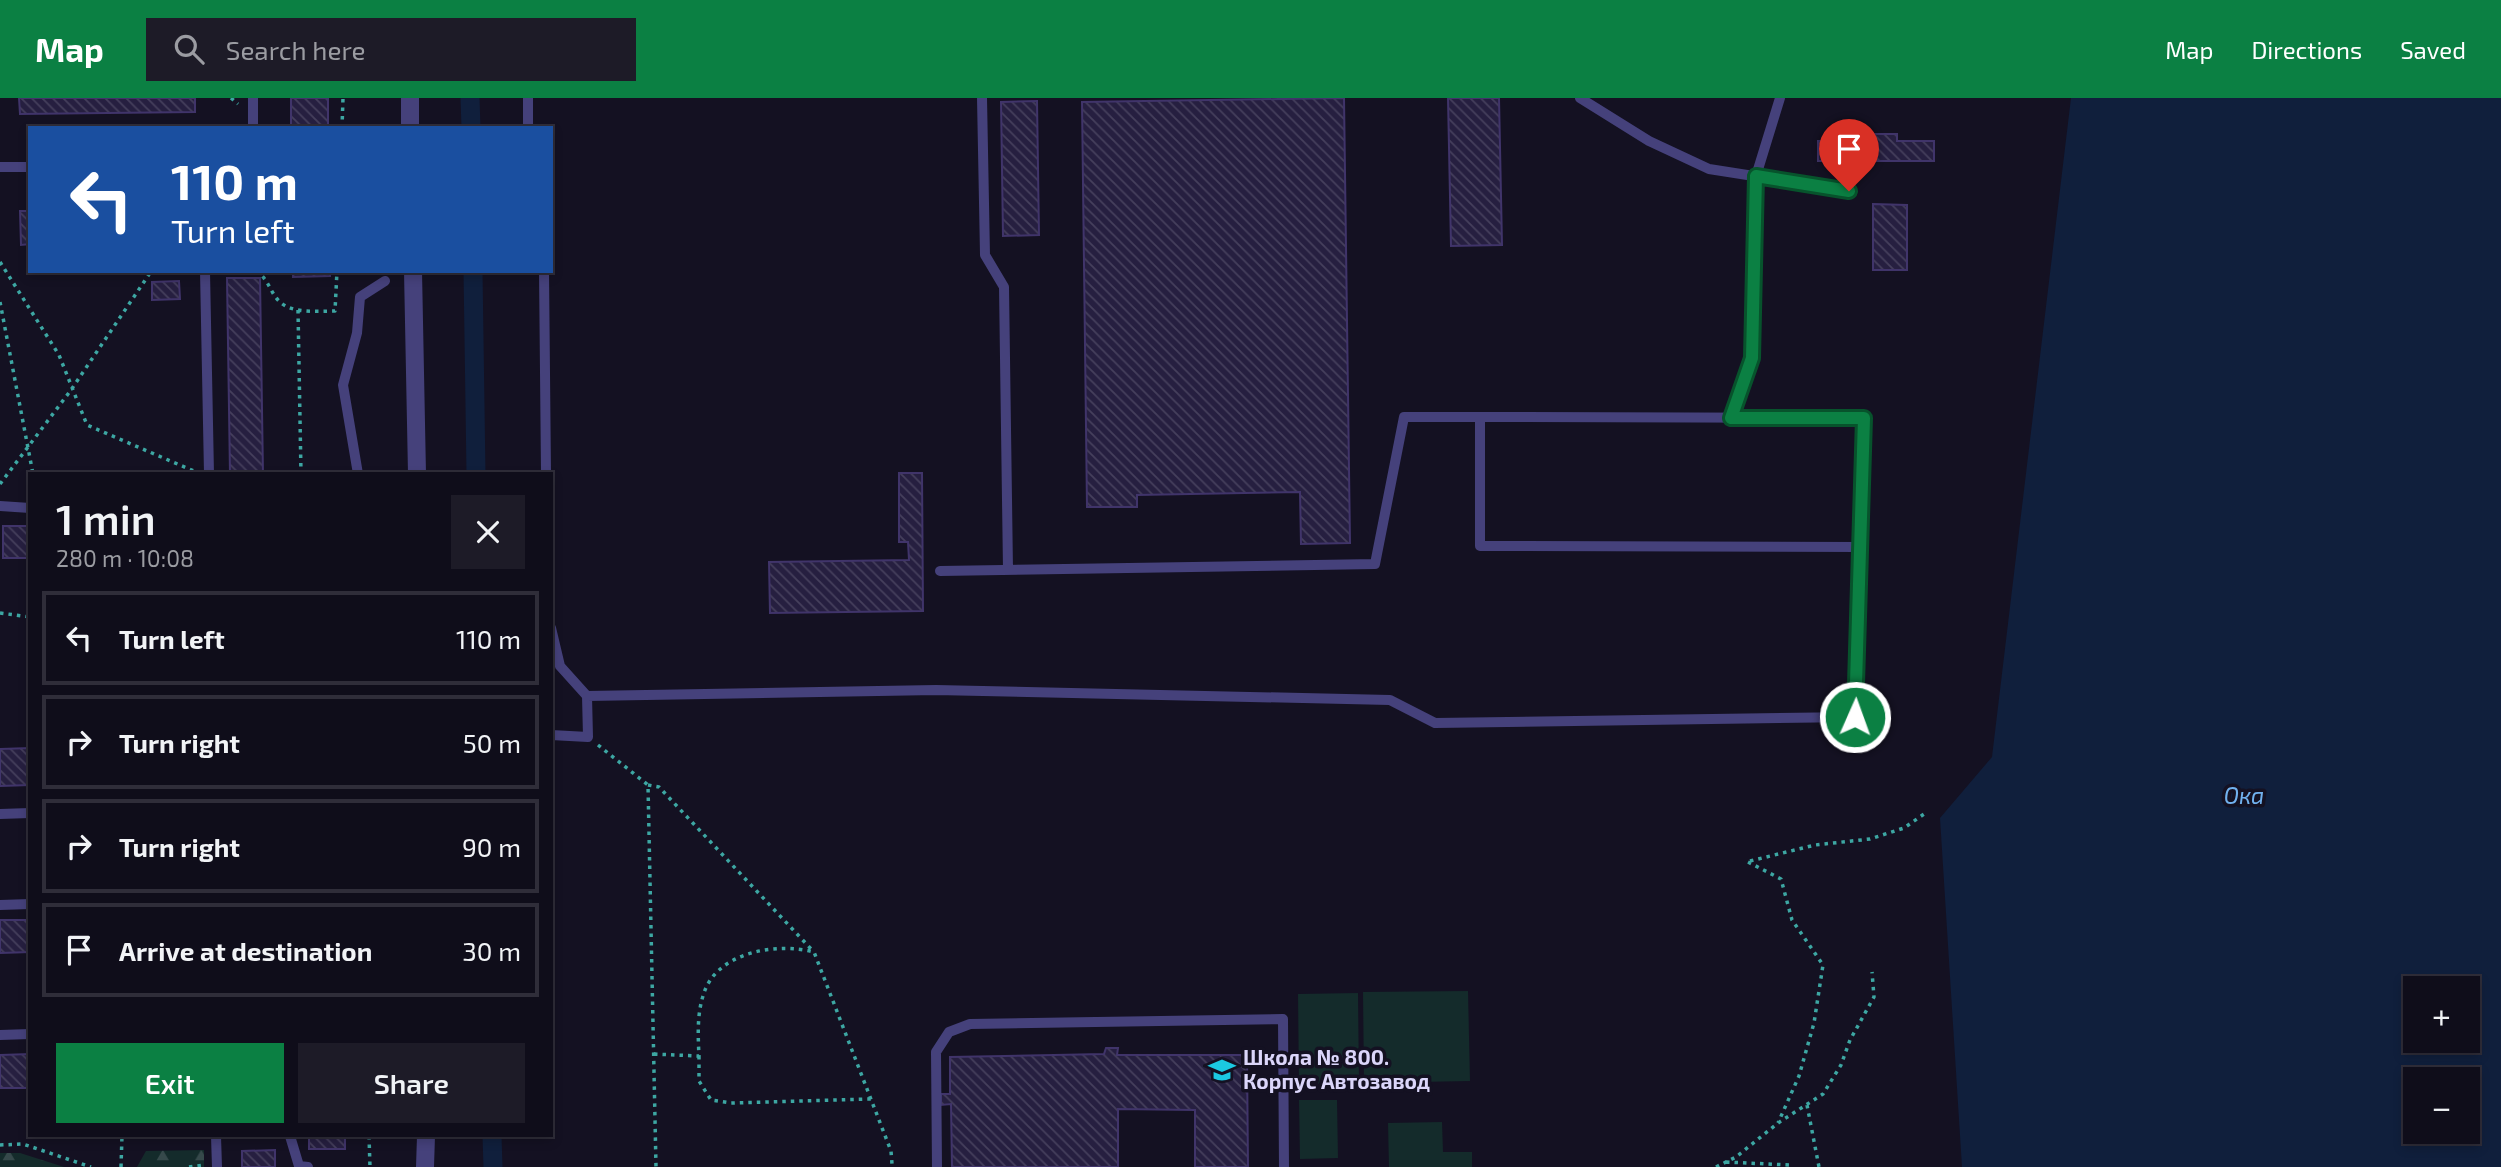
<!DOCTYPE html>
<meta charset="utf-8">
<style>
:root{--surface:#0f0d1a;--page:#1d1b27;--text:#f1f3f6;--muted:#9b9ca2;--line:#2f2d39;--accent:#0b8043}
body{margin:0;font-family:"Exo 2",sans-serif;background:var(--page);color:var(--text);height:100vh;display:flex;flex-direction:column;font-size:26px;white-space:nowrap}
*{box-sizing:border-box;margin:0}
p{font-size:23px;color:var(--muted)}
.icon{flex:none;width:38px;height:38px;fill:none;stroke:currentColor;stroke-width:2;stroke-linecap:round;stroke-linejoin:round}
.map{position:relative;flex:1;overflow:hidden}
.side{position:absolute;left:28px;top:374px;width:525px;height:665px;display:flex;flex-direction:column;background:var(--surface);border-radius:0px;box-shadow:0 4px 10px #0003,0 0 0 2px var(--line)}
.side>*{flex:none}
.banner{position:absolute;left:28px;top:28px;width:525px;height:147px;border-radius:0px;box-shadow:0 4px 10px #0003,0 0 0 2px var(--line);background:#1a4fa0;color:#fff;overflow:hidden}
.fabs{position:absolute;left:2403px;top:878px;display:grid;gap:14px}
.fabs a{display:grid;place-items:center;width:77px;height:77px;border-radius:0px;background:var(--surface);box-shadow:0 4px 10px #0003,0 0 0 2px var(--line);font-size:35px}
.pin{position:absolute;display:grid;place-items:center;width:60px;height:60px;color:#fff;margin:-72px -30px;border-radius:50% 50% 50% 0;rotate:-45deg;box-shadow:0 0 7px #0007}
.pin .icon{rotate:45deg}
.me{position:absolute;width:77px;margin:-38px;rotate:2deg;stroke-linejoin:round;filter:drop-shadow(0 0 5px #0008)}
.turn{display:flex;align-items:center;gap:24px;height:147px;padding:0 28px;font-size:32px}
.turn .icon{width:91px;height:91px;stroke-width:2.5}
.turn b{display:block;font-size:49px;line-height:60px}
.round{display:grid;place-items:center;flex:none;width:74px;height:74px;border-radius:0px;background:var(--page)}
.overview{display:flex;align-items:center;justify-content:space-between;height:119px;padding:0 28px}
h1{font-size:42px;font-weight:600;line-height:52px}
.cta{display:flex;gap:14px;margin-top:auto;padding:14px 28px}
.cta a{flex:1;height:80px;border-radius:0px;background:var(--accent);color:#fff;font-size:28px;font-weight:600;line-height:80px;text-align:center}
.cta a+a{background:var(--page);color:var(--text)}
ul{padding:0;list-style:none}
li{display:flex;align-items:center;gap:21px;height:94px;margin:0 14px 10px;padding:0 14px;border:4px solid var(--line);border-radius:0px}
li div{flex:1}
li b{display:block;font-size:26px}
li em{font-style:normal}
header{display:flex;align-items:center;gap:42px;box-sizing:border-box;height:98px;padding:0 35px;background:var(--accent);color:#fff}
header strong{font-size:33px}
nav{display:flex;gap:38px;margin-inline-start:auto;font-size:24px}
.search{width:490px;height:63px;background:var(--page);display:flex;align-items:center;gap:18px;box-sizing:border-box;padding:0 24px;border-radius:0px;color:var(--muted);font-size:26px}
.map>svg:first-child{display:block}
.green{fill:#142b2b}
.forest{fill:url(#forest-firs)}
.water{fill:#101f3c;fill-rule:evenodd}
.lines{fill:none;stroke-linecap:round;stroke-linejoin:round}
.canal{stroke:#101f3c;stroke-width:19}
.building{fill:url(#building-back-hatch);stroke:#40346a;stroke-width:2}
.path{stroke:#3da7a3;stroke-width:3.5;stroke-dasharray:3.5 5;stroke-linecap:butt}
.lane{stroke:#45417b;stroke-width:10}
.street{stroke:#45417b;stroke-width:18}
.route-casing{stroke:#07532c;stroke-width:18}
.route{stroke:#0b8043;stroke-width:12}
.labels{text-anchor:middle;stroke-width:7;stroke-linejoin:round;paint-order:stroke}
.poi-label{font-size:21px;font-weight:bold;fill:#dbd6fa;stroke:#141122;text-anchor:start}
.water-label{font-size:23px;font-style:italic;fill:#71b1ee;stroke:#141122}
</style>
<header>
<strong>Map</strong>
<div class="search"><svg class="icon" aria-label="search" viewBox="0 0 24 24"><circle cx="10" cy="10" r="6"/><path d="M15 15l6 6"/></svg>Search here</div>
<nav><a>Map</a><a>Directions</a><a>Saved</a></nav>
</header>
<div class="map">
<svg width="2501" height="1069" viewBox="0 0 2501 1069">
<defs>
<pattern id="forest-firs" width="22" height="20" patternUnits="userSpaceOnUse" patternTransform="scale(1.75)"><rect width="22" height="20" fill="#142b2b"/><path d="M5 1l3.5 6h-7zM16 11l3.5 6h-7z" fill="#36494b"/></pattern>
<pattern id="building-back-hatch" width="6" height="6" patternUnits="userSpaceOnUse" patternTransform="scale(1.75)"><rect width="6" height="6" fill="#261f40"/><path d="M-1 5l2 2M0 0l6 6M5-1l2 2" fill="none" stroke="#453f5c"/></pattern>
</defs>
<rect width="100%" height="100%" fill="#141122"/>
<!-- green -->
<path class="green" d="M1468,893l2,90 -106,2 -1,-91z
M1358,895l1,90 -60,1 -1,-90z
M1299,1002h38l1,58 -38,1z
M1442,1024l1,30h29v15h-83l-1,-44z"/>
<!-- forest -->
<path class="forest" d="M204,1052v17h-67l9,-16z
M0,1055h20l44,14h-64z"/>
<!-- water -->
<path class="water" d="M2071,0h430v1069h-539l-22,-349 52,-61zM2415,891h53v52h-53zM2415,982h53v52h-53z"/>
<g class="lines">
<!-- canal -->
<path class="canal" d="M470,0l1,30
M473,173l3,203
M492,1038l1,31"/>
</g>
<!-- building -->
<path class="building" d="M19,0h176v14l-175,2z
M291,0h37v30h-37z
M1344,0l6,445 -49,1 -1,-52 -163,3v12h-50l-5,-405z
M1448,0h51l3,147 -51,1z
M1037,3l2,134 -36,1 -2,-134z
M1834,36h63v7h37v20h-116v-20h16z
M1873,106l34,1v65h-34z
M20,113h10v33l-9,1z
M293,173h37v5l-37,1z
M227,180h33l3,196h-33z
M179,183l1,18 -28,1v-18z
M899,375h23l1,138 -153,2 -1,-51 140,-2 -1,-18h-9z
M3,428h27v32h-27z
M30,650v37l-30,1v-37z
M0,822h30v32l-30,1z
M1106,950h12l-1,7h130l1,112h-53v-57l-77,-1v58h-166l-1,-63 -10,1v-11h9v-37l154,-3z
M30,956v34h-30v-33z
M309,1038h36v13h-36z
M275,1052v17h-33v-16z"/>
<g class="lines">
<!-- path -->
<path class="path" d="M231,0l7,6
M342,30l1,-30
M0,164l59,93 28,70 109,47
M256,173c13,8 14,22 24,31 13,12 39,9 55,9l2,-40
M0,204l33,172
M298,212l3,164
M0,386l71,-94 79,-117 14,-2
M0,515l30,4
M598,647l50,40 8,382
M648,687l11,2 154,164
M1750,763l65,-16 55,-6 34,-11 23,-16
M1748,764l33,17 11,41 31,45 -9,58 -15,53 -21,47
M654,956l45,2c-1,-20 -2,-41 4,-60 12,-44 73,-54 111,-44l77,199 1,13 -2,3
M699,958v25l12,19 20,3 140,-4
M1807,1007l12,62
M369,1038l1,31
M0,1047l23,-1 68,23
M1726,1064l63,3 4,2
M121,1069l1,-31
M189,1069l15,-2
M1716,1069l20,-10 42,-34 45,-29 18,-29 9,-25 24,-43 -2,-25"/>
<!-- lane -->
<path class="lane" d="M253,0v30
M528,0v30
M982,0l3,157 19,32 4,283
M1580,0l69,43 60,28 140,22
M0,69h30
M205,173l4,203
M544,173l2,203
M1731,320l21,-60 4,-182 24,-78
M358,376l-15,-89 14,-52 3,-36 25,-16
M0,408l30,2
M940,473l435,-7 29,-147h76
M551,530l9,38 27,30 1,41 -37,-2
M587,598l349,-6 454,10 45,23 420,-6 9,-299 -384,-1v129l380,1
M0,716l30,-1
M0,807l30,-1
M0,937l30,-1
M216,1038l1,31
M290,1038l9,30 9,1
M937,1069l-1,-115 13,-20 21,-8 313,-5 1,148"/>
<!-- street -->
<path class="street" d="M410,0v30
M413,173l4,203
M425,1069l1,-31"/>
</g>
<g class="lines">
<defs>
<path id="route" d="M1849,93l-93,-15 -4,182 -21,60h133l-9,299"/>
</defs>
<!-- route casing -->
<use href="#route" class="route-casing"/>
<!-- route -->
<use href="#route" class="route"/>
</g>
<!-- icons -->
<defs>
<symbol id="school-bare" viewBox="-9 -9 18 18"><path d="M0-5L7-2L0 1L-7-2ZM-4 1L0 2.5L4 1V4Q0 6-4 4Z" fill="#1bc9e1" stroke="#141122" stroke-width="2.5" paint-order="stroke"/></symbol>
</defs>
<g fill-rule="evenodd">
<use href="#school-bare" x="1203" y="953" width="38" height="38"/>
</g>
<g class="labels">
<!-- poi labels -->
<g class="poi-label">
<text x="1243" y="967">Школа № 800.<tspan x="1243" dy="24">Корпус Автозавод</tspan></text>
</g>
<!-- water labels -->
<g class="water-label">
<text x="2244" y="706">Ока</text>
</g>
</g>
</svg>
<div class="fabs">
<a>+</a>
<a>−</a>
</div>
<div class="pin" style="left:1849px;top:93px;background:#d93025"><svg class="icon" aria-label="arrive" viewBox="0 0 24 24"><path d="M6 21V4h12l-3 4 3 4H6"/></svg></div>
<svg class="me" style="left:1855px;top:619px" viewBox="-20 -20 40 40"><circle r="17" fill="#0b8043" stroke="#fff" stroke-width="3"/><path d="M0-11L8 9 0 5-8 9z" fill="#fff"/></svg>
<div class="banner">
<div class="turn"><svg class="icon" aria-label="left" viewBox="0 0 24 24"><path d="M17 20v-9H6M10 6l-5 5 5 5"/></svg><div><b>110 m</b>Turn left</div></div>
</div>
<section class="side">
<div class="overview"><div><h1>1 min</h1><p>280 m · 10:08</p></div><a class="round"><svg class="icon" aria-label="close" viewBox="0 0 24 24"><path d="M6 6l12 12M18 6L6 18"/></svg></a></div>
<ul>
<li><svg class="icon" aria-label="left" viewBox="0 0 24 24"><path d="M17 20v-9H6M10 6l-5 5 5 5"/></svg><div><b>Turn left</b></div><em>110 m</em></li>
<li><svg class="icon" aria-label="right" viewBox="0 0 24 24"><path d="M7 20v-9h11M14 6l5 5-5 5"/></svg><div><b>Turn right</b></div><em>50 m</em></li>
<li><svg class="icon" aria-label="right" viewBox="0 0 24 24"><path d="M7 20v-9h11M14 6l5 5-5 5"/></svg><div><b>Turn right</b></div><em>90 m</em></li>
<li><svg class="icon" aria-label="arrive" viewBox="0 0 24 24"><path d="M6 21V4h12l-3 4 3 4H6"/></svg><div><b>Arrive at destination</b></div><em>30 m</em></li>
</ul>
<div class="cta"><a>Exit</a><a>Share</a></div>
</section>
</div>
